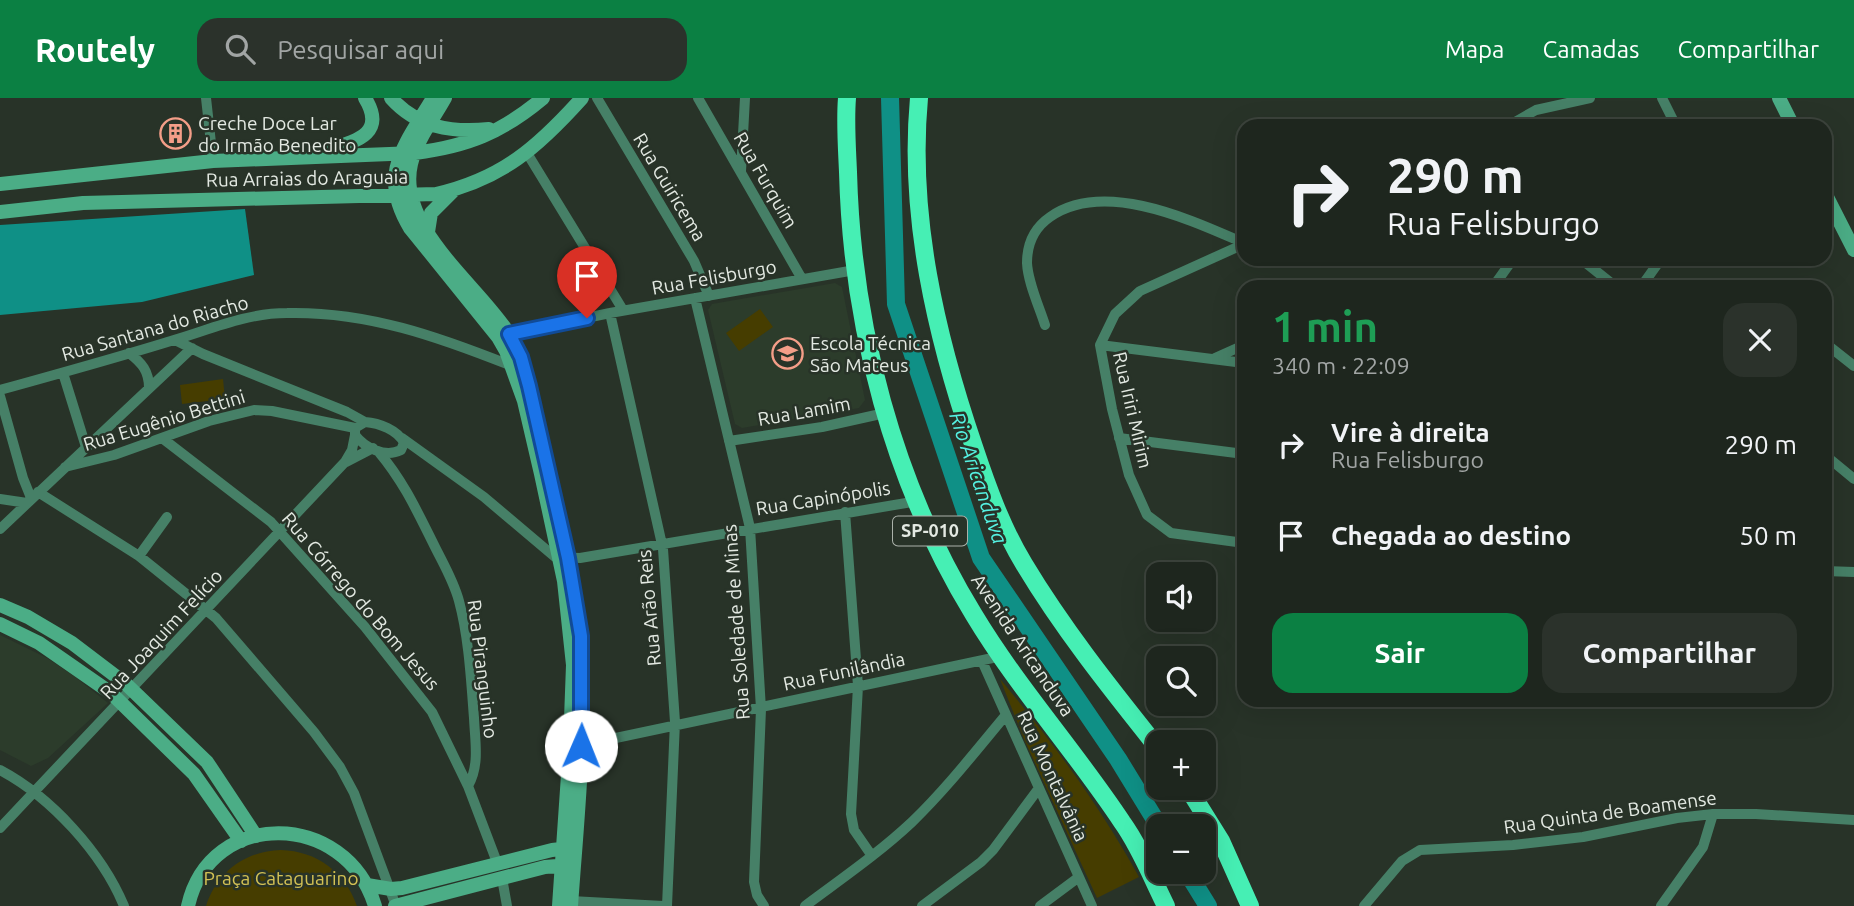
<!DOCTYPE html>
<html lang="pt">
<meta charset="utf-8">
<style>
:root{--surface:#1e261e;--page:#2b322b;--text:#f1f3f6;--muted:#a1a5a4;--line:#3c433c;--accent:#0b8043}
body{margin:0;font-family:Ubuntu,sans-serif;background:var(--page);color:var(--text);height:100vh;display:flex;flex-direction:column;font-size:26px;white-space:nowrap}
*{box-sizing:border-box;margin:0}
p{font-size:23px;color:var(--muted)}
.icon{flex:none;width:38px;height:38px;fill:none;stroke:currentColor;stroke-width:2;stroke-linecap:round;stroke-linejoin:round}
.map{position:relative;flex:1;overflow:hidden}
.sheet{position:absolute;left:1237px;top:182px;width:595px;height:427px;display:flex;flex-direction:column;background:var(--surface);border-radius:21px;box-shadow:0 7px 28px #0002,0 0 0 2px var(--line)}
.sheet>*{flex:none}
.hud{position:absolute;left:1237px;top:21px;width:595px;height:147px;border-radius:21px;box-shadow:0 7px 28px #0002,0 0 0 2px var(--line);background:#1e261e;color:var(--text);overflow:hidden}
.buttons{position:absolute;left:1146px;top:464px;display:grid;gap:14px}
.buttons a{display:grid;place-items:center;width:70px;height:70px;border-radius:14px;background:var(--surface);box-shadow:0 7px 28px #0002,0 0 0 2px var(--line);font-size:35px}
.pin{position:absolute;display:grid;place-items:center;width:60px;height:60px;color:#fff;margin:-72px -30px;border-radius:50% 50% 50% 0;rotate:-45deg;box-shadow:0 0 7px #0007}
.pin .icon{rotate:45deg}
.me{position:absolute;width:77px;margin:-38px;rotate:1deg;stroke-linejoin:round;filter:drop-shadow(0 0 5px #0008)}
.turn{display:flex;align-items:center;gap:24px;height:147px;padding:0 35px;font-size:32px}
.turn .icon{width:91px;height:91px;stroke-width:2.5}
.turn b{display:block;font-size:49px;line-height:60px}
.round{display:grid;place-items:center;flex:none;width:74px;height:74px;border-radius:21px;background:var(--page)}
.summary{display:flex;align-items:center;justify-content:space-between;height:119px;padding:0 35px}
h1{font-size:42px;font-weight:700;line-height:52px;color:#1e9e55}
.action{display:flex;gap:14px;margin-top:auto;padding:14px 35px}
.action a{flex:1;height:80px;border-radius:21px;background:var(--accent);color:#fff;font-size:28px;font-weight:700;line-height:80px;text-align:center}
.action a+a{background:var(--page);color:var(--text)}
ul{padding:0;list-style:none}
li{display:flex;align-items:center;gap:21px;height:91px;padding:0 35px}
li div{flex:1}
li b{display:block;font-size:26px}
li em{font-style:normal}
header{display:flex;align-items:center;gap:42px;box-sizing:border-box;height:98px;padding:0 35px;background:var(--accent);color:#fff}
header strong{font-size:33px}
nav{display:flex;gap:38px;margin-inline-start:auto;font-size:24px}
.search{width:490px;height:63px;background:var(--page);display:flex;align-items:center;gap:18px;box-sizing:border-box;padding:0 24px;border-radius:21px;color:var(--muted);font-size:26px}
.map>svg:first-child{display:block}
.built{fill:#2c3c2b}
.green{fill:#463d00}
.water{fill:#0f9086}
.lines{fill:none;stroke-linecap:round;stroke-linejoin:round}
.river{stroke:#0f9086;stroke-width:18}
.street{stroke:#468067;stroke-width:10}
.secondary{stroke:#4bad86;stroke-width:14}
.highway{stroke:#46efb4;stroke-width:18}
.route-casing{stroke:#114b97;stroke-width:18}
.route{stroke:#1a73e8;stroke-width:12}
.labels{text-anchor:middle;stroke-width:5;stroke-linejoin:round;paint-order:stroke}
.shield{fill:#283328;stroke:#abb2aa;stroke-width:2}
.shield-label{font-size:18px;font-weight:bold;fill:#e3e9e2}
.poi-label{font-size:19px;fill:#e3e9e2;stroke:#283328;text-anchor:start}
.street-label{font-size:19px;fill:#e3e9e2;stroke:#283328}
.park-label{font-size:19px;fill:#d3c154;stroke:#283328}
.water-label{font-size:21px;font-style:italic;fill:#55f1e2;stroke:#283328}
</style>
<header>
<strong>Routely</strong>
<div class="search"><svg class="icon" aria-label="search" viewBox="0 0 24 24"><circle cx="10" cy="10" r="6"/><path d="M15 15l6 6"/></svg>Pesquisar aqui</div>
<nav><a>Mapa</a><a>Camadas</a><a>Compartilhar</a></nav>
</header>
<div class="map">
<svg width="1854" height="808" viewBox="0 0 1854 808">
<rect width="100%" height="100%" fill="#283328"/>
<!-- built -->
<path class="built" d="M835,185l7,4 23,113 -6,8 -117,20 -7,-4 -27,-114 4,-6z
M0,537l47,23 27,18 34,27 -60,55 -17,8 -31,-16z"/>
<!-- green -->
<path class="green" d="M760,211l13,18 -34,24 -13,-18z
M223,281l2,20 -43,5 -2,-19z
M1000,581c52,62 100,127 139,198l-42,21 -73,-159z
M281,752c36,1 64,22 76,56h-151c11,-34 39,-55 75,-56z"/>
<!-- water -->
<path class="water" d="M245,111l9,66 -112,27 -142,13v-90z"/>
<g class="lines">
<!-- river -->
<path class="river" d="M890,0l6,206 85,254 137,201 41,67
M1187,774l21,34"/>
<!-- street -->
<path class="street" d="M206,0l7,63
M597,0l97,163 15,35
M698,0l104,181
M1662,0l14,28
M1508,28l28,-16 54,-12
M527,55l96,157
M741,73l4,-73
M1244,146l-104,47 -25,23 -15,31 12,64 17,66 18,40 24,18 73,10
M1581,161l35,28
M1493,189l20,-28
M1641,189l20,-28
M695,200l55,230 11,181 -7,173 3,13 7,11
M610,215l53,236 12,173 -8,184
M1045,227c-6,-19 -17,-42 -18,-62 0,-19 7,-35 23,-46 54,-38 141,3 194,26
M505,237l105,-22 245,-43
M175,242l28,14 144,58 18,10
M1825,245l29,23
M1100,247l144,18
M129,255c13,10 20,18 20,35
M1215,260l29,-13
M63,275l23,74
M0,292c58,-16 116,-32 174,-50 37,-11 73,-27 113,-27 80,-2 152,24 225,53
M0,298l23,82 8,20
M365,324c14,1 33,8 39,21l-3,7c-16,8 -36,-2 -46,-15v-7z
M162,340l109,84 94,105 67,85 36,74 30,79
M402,340l82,59 71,60 25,1 338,-57
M1119,340l125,16
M729,343l93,-14 63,-14
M378,353c26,31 39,60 57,96 9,18 19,35 24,54 10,37 12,79 15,117 1,24 6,47 -6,68
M1825,357l29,24
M346,364l27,-14
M65,369l49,-12 95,-34 45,-11 18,1 83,17
M38,394l101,64 77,62 98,114 26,35 14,26 42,113
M0,401l27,4
M845,414l13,174 -7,128 3,16 18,26
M0,431l192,-181
M139,458l28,-39
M1825,473l29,1
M982,563l110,245
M578,648l424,-90
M0,672c51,27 102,83 124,136
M0,730l345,-366 7,-12 3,-15
M502,780l5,28
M571,803l92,5
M805,808c36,-27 74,-53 107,-84 34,-33 63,-70 93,-106
M922,808l59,-44 12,-12 46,-62
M1040,808l39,-29
M1364,808l38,-45 18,-11 93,-5 70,-8 94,-19 36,-4h43l98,6
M1661,808l42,-59 10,-33"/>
<!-- secondary -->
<path class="secondary" d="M391,0c26,29 60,35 98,31
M433,0c-28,47 -56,76 -23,130l88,109 8,14 18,50 17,73 23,107 9,84 -3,81 -11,160
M445,0c-11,20 -29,43 -34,66 -15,63 68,122 98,170 9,14 14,29 18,45
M1779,0l14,28
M327,52c29,-9 60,-16 38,-52
M0,86l213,-23 202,-8c53,-7 86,-20 128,-55
M1825,95l29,57
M0,114l83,-9 353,-9c66,-15 102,-47 146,-96
M428,134l3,-19 22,-22
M0,507l28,12 44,26 54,41 81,78 49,74
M0,526l39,19 72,50 83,81 47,67
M367,787l24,4 11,-1 150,-38 18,-2
M188,808c22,-98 158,-96 187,0
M395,808l150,-39 25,-2
M571,808c7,-101 20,-206 4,-306"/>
<!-- highway -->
<path class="highway" d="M847,0c-2,24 0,50 1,74 4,154 45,311 126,443 44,73 101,136 148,207 18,25 30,56 44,84
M919,0c-11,118 17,238 55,349 13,39 28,81 50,117 39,65 87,125 134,184
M1188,690l33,53 29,65"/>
</g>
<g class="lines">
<defs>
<path id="route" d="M581,648v-110l-13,-78 -39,-172 -8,-29 -12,-23 78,-16"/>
</defs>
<!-- route casing -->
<use href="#route" class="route-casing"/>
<!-- route -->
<use href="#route" class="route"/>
</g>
<!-- icons -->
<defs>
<symbol id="building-ring" viewBox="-11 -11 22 22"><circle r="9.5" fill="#283328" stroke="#f49e88" stroke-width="1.5"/><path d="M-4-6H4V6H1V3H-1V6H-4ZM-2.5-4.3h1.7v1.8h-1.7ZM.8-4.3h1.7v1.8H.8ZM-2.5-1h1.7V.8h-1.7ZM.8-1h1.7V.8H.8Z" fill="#f49e88"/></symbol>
<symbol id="university-ring" viewBox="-11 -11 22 22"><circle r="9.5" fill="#283328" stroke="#f49e88" stroke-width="1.5"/><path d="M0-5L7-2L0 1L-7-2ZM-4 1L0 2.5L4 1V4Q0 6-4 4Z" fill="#f49e88"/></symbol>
</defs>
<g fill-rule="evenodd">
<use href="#building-ring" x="158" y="18" width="35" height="35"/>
<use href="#university-ring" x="770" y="238" width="35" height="35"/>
</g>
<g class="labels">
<!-- shield labels -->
<rect class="shield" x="893" y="418.5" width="74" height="29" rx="5"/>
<g class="shield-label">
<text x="930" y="439">SP-010</text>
</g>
<!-- poi labels -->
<g class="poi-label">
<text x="198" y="32">Creche Doce Lar<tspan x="198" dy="22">do Irmão Benedito</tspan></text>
<text x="810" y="252">Escola Técnica<tspan x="810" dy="22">São Mateus</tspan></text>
</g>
<!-- street labels -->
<g class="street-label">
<text transform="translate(307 80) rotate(-1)" y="7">Rua Arraias do Araguaia</text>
<text transform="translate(766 82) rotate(60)" y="7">Rua Furquim</text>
<text transform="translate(670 89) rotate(59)" y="7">Rua Guiricema</text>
<text transform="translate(714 179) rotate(-10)" y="7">Rua Felisburgo</text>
<text transform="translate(155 230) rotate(-16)" y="7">Rua Santana do Riacho</text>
<text transform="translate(1133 312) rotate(77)" y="7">Rua Iriri Mirim</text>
<text transform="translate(804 313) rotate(-10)" y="7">Rua Lamim</text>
<text transform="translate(164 322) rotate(-17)" y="7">Rua Eugênio Bettini</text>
<text transform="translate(823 400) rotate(-9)" y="7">Rua Capinópolis</text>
<text transform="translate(361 503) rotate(49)" y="7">Rua Córrego do Bom Jesus</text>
<text transform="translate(649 510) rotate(-95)" y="7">Rua Arão Reis</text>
<text transform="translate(736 524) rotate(-94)" y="7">Rua Soledade de Minas</text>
<text transform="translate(161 536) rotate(-47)" y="7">Rua Joaquim Felício</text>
<text transform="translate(1023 547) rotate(56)" y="7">Avenida Aricanduva</text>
<text transform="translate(483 571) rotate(83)" y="7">Rua Piranguinho</text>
<text transform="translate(844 573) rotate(-12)" y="7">Rua Funilândia</text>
<text transform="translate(1053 678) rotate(65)" y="7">Rua Montalvânia</text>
<text transform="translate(1610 714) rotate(-8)" y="7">Rua Quinta de Boamense</text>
</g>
<!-- park labels -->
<g class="park-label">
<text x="281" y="787">Praça Cataguarino</text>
</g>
<!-- water labels -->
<g class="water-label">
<text transform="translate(978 380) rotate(71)" y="7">Rio Aricanduva</text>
</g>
</g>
</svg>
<div class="buttons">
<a><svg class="icon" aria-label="sound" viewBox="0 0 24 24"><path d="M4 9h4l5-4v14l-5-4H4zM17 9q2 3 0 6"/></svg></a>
<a><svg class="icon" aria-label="search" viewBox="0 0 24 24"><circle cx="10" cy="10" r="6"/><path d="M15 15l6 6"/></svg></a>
<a>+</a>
<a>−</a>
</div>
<div class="pin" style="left:587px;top:220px;background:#d93025"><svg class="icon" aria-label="arrive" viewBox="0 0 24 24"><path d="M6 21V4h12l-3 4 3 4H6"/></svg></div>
<svg class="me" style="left:581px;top:648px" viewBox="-20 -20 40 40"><circle r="19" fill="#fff"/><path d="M0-13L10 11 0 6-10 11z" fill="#1a73e8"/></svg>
<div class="hud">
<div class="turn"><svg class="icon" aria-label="right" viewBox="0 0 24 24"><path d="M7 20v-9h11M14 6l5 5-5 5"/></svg><div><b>290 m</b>Rua Felisburgo</div></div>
</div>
<section class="sheet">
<div class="summary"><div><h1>1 min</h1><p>340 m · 22:09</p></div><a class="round"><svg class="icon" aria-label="close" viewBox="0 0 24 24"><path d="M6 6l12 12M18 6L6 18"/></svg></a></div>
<ul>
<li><svg class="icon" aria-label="right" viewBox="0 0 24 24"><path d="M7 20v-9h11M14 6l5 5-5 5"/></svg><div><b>Vire à direita</b><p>Rua Felisburgo</p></div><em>290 m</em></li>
<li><svg class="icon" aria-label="arrive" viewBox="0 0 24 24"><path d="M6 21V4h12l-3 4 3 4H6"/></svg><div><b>Chegada ao destino</b></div><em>50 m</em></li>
</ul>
<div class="action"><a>Sair</a><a>Compartilhar</a></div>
</section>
</div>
